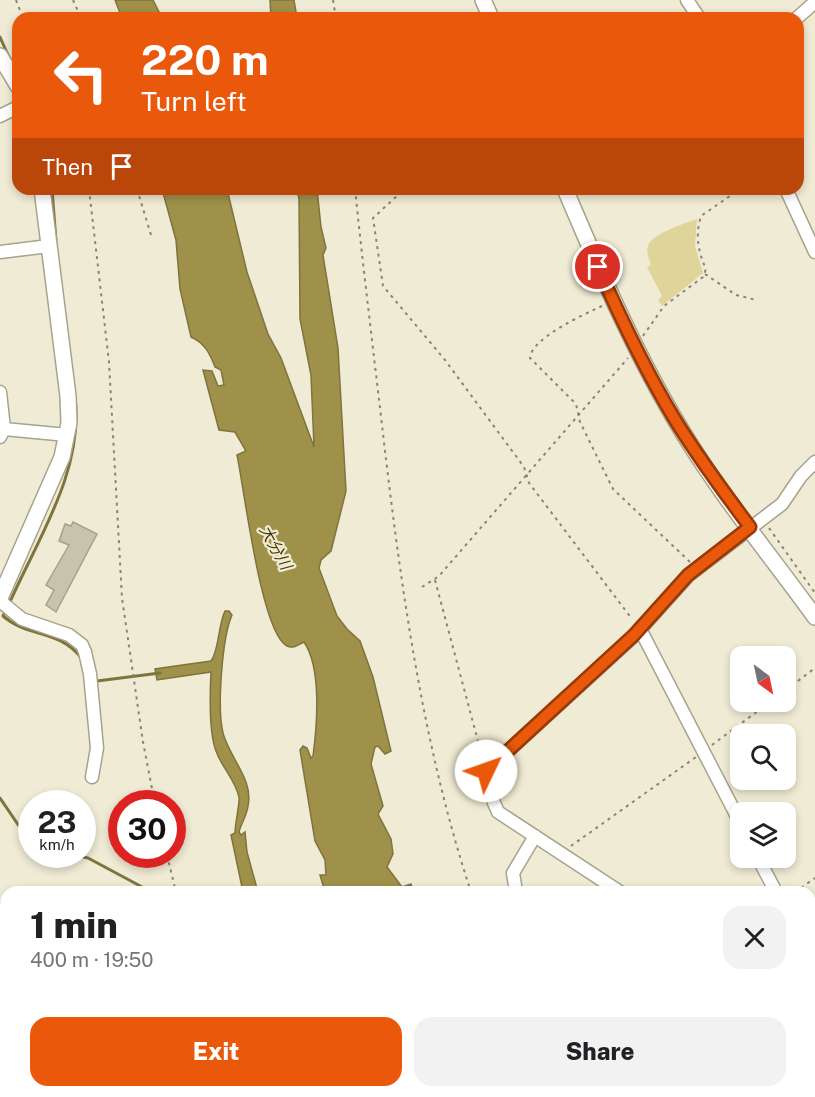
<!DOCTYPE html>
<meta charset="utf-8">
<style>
:root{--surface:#fff;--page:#f2f2f2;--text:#202124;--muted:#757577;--accent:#ea580c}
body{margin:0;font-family:"Public Sans","Noto Sans JP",sans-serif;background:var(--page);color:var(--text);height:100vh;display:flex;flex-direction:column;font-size:22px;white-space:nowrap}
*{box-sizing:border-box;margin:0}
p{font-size:20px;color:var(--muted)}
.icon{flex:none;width:33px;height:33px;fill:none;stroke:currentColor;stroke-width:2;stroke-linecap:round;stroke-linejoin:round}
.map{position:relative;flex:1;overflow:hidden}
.details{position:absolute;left:0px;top:886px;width:816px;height:212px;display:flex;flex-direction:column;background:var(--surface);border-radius:18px 18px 0 0;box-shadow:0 3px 9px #0003}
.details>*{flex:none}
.hud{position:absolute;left:12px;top:12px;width:792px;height:183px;border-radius:18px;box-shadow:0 3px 9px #0003;background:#ea580c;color:#fff;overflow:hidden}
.needle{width:39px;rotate:147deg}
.buttons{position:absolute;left:730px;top:646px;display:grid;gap:12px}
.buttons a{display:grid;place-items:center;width:66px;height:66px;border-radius:12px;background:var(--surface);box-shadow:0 3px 9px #0003;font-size:30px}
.speed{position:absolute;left:18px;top:790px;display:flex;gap:12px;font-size:30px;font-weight:700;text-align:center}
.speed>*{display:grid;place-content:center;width:78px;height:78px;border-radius:50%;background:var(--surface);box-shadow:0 3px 9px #0003;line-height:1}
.speed small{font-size:15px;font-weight:400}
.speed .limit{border:9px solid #d22;background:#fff;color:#111}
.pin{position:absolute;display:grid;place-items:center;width:51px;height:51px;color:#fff;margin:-26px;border:3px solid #fff;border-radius:50%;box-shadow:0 2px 6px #0007}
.me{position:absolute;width:66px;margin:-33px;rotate:48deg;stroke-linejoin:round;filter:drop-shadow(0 0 4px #0008)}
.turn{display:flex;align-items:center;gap:21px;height:126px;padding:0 30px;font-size:27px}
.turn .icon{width:78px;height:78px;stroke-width:2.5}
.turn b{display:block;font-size:42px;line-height:51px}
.then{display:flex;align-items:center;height:57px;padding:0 30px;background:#0003;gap:12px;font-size:22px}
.round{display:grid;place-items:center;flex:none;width:63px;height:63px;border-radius:18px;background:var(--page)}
.head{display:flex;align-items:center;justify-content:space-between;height:102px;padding:0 30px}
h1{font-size:36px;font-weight:800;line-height:45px}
.primary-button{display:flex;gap:12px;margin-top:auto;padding:12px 30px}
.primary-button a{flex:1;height:69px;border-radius:18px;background:var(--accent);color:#fff;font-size:24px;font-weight:800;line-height:69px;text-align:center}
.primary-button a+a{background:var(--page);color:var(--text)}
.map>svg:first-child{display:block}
.green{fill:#dfd499}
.water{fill:#9f9149;stroke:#7e743e;stroke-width:1.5}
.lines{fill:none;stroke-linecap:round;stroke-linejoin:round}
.stream{stroke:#7e743e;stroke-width:3}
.building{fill:#c8c3ac;stroke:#a5a18b;stroke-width:1.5}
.minor-casing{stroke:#a7a38d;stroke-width:15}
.tertiary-casing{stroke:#a7a38d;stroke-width:18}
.path{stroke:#888576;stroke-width:2;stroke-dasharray:3 4.5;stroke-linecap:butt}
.minor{stroke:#fff;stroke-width:12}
.tertiary{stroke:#fff;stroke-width:15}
.route-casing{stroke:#983908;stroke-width:15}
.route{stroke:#ea580c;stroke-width:10}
.labels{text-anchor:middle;stroke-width:4.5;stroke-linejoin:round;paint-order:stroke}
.water-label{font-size:16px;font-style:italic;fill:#453a00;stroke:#f0ebd4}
</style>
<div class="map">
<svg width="815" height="1097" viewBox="0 0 815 1097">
<rect width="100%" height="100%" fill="#f0ebd4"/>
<!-- green -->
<path class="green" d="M697,219l-2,27 8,27 -41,33 -4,-6 4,-4 -15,-29 4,-2c-2,-6 -5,-13 -3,-19 3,-12 38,-23 49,-27z"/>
<!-- water -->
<path class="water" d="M115,0h38l9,18h-40z
M270,0h24l3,18h-26z
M162,189h65l20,83 21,62 13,24 33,89 -3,-72 -11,-56 -1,-120 -2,-10h20l4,38 5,21 -3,7 15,93 8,143 -15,60 -10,9 -2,8 18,48 10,13 13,12 13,36 18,74 -6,3 -7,-8 -3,1 -4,17 12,42 -5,8 13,25 2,15 -6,13 15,20 9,-3 2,8h-88l-5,-17h6l-1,-15 -10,-19 -15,-91 3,-4 4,2 4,10 2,-2c4,-30 9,-88 -9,-114 -6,3 -11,7 -17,4 -26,-13 -43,-159 -50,-191l9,-4 -11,-19 -16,-2 -16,-60 9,1 6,15 6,-1 -3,-15 -6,-3c-5,-13 -10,-24 -24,-30l-11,-48 -4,-49z
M225,611h4l3,4c-10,23 -15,93 -9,118 6,24 31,47 25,73 -1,9 -7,18 -9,26l2,3 4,-3 2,20 11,40h-15l-12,-57 4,-2c0,-10 5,-30 4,-36 -4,-18 -17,-29 -23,-46 -7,-18 -6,-59 -5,-79l-54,8 -2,-11 56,-8c8,-10 7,-36 14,-50z"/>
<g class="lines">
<!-- stream -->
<path class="stream" d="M0,37l8,18
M52,189l4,52
M9,604c29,-66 75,-133 66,-208
M6,610l-3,6c25,22 57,13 79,43
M94,677l3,4 63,-8
M0,798l32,47
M74,855l14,3 56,30 3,4
M0,903l6,13
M136,1092l2,5"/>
</g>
<!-- building -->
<path class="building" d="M73,522l24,12 -41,78 -10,-7 8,-15 -8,-5 23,-40 -10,-4 6,-17 6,2z"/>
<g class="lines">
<defs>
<path id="minor" d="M687,0l12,18
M797,18l18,-16
M0,116l18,-9
M786,189l29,63
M0,252l49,-6
M0,392l4,37 -4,8
M0,425l4,4 63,6
M0,601l22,18 47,16 13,10 3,7 5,22 7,74 -5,29
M640,629l101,195
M758,858l18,34
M516,892l-3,-19 22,-37
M620,892l-122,-80 -4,-9 -8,-32 149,-136 54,-60 93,-71 19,-28 14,-14
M810,941l5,7
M558,1092l2,5"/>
<path id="tertiary" d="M483,0l8,18
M0,56l18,30
M565,189c33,77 65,154 108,227 41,71 94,135 142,201
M0,598l62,-141 7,-34 -1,-27 -26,-207
M810,1066l5,5
M810,1086l5,-2
M643,1092l6,5
M786,1097l11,-5"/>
</defs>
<!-- minor casing -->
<use href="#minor" class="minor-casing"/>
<!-- tertiary casing -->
<use href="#tertiary" class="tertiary-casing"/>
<!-- path -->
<path class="path" d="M16,0l7,18
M73,0l8,18
M333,0l3,18
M89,189l20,173 13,236 21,144 12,62
M137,189l14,46
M355,189c9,87 20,175 30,262 18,150 39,298 86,441
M409,189l-11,6 -25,23 10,68 62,74 79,107 5,16 103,136
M705,274l31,21 20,5
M602,306c-17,8 -71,32 -72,52l46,46 4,18 33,67 77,73
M643,336l21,-30 39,-29 3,-8c-8,-18 -11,-33 -5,-53l39,-27
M769,528l46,65
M435,580l48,180
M422,587l17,-11 189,-218
M786,690l29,-22
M712,745l58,-43
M571,846l125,-89
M167,855l9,37
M795,892l20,-14
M0,947l6,-3
M0,1080l6,-2
M141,1092l2,5
M231,1092l1,5
M540,1092l2,5"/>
<!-- minor -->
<use href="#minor" class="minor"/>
<!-- tertiary -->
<use href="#tertiary" class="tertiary"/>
</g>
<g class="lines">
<defs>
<path id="route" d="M486,771l148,-136 54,-60 62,-48c-27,-36 -53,-71 -76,-109 -29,-48 -53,-99 -76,-151"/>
</defs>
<!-- route casing -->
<use href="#route" class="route-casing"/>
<!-- route -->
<use href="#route" class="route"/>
</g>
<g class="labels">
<!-- water labels -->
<g class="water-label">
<text transform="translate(276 547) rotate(61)" y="6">大分川</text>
</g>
</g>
</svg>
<div class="buttons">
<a><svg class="needle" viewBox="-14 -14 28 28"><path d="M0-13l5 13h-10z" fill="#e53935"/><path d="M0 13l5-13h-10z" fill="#757577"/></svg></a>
<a><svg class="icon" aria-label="search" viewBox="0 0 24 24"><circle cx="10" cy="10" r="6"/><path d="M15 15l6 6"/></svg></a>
<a><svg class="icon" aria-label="layers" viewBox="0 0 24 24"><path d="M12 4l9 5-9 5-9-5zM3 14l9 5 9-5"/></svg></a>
</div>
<div class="speed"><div>23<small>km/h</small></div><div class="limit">30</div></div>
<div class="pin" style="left:598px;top:267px;background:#d93025"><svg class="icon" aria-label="arrive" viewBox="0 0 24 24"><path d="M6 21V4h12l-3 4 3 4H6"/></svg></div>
<svg class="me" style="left:486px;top:771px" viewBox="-20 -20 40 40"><circle r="19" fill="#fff"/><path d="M0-13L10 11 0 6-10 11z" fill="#ea580c"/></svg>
<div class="hud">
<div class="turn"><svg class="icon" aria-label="left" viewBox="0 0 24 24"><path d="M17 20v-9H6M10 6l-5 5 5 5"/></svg><div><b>220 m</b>Turn left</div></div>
<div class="then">Then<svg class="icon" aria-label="arrive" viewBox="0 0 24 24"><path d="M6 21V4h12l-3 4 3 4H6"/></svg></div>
</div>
<section class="details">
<div class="head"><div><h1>1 min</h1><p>400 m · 19:50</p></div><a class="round"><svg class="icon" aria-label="close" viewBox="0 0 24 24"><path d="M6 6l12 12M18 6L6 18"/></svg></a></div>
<div class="primary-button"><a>Exit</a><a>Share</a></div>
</section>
</div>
